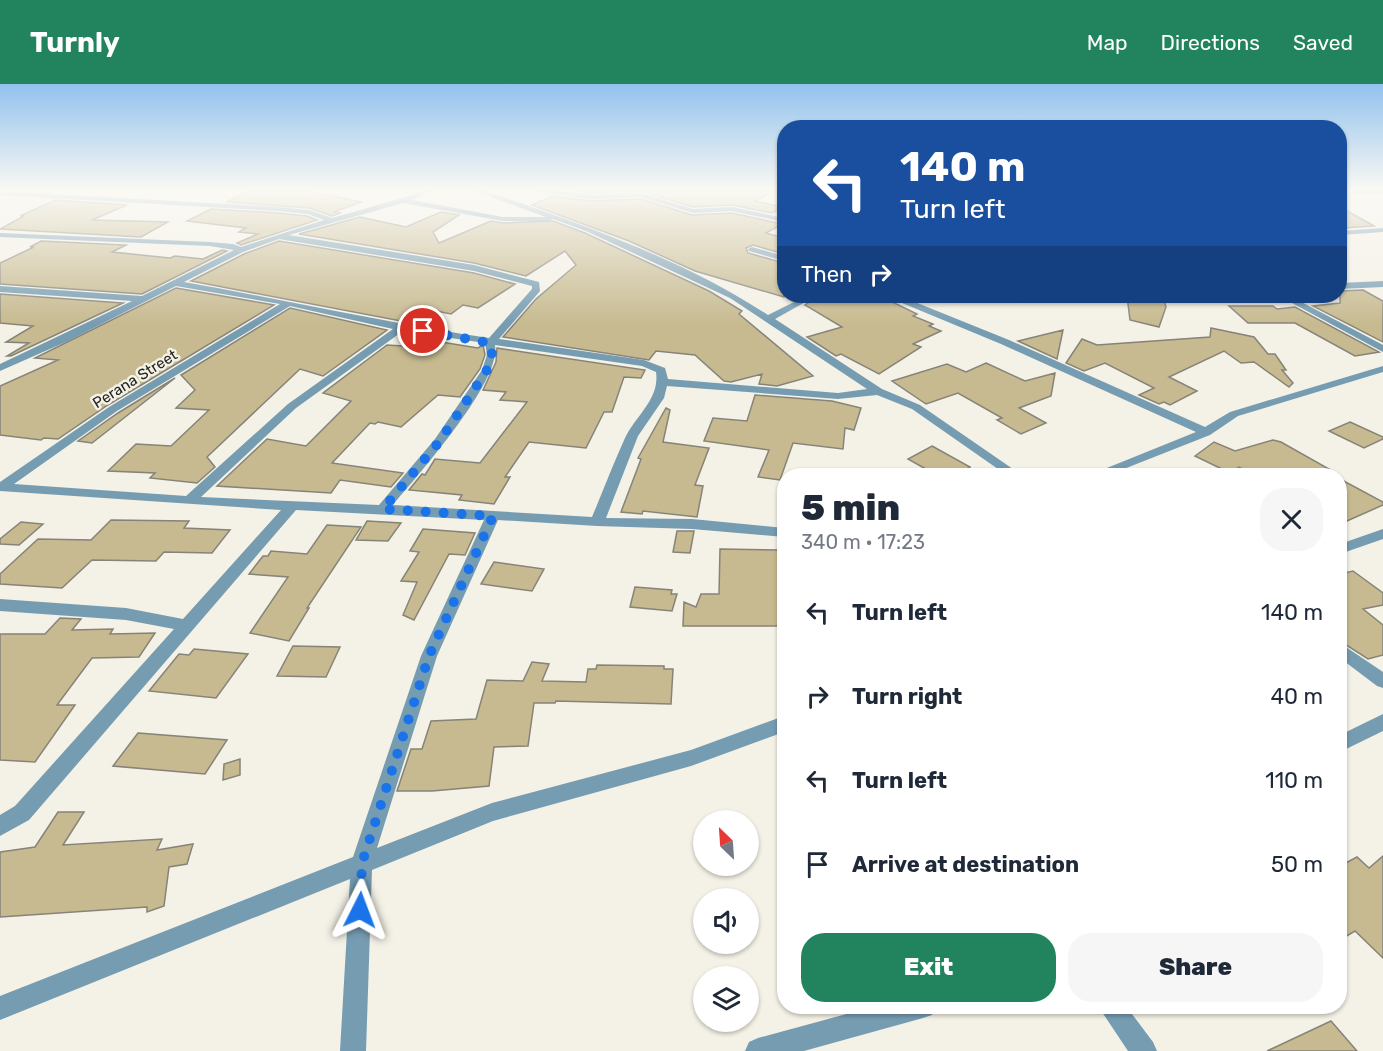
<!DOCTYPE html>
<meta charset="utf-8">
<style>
:root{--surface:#fff;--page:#f6f6f7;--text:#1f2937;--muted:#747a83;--accent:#21845e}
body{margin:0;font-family:Rubik,sans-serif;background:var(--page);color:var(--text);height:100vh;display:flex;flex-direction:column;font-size:22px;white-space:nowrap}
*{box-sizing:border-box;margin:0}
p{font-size:20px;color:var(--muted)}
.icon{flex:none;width:33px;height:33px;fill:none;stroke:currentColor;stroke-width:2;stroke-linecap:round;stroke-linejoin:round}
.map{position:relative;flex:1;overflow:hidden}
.details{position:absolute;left:777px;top:384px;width:570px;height:546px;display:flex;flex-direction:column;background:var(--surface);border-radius:24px;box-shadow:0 2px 4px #0004}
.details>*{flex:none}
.guide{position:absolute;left:777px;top:36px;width:570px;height:183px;border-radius:24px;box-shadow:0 2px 4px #0004;background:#1a4fa0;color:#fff;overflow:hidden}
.needle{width:39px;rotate:335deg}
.buttons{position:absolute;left:693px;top:726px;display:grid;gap:12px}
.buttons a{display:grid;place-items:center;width:66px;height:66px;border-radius:50%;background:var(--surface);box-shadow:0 2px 4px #0004;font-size:30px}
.pin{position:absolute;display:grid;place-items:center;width:51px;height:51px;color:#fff;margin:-26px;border:3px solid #fff;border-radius:50%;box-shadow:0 2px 6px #0007}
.me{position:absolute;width:66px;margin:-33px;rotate:3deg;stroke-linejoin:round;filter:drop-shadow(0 0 4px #0008)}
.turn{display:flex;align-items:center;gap:21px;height:126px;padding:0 24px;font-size:27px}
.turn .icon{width:78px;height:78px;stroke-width:2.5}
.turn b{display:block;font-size:42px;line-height:51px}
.then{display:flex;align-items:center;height:57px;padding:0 24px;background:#0003;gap:12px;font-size:22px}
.round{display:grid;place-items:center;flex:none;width:63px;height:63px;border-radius:24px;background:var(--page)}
.overview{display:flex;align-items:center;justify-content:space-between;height:102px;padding:0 24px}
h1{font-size:36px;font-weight:800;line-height:45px}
.primary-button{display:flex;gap:12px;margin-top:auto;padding:12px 24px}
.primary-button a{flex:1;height:69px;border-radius:24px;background:var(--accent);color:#fff;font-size:24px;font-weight:800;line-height:69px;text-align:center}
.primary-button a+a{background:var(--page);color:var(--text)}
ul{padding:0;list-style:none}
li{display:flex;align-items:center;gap:18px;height:84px;padding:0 24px}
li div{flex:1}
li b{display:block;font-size:22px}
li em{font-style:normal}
header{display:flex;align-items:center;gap:36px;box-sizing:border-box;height:84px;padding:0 30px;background:var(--accent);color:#fff}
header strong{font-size:28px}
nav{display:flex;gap:33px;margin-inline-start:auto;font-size:21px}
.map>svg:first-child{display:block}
.building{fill:#c7ba90;stroke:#868379;stroke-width:1.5}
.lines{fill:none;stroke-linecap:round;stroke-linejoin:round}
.street{fill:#769cb2;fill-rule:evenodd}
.route{stroke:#1a73e8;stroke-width:10;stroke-dasharray:0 18}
.labels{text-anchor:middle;stroke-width:5;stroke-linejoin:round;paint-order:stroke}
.far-street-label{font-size:15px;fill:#24231f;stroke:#f4f1e6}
</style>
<header>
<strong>Turnly</strong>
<nav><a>Map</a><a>Directions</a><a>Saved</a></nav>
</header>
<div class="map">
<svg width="1383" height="967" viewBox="0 0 1383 967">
<rect width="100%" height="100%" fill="#f4f1e6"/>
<!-- building -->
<path class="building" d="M252,105l57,2 52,11 -27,10 6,1 -8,3 -23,-8 -82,-6z
M565,105h214l-24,12 28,6 -11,6 -40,-8 -39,2 -52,-16 -50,2z
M553,112l38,5 50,-2 51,16 40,-2 50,11 -16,9 18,5v16l-31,-9 -7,3 2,5 36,10v34l-89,-26 -66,-30 -97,-36z
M56,116l71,5 -35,15 76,2 -27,15 -141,-8 24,-13h-4z
M1340,123l34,19 -30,2 -4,-2z
M211,125l67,4 29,3 10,4 -76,25 -4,-2 21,-9 -19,-2 7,-4 -59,-7z
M441,128l18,3 -26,17 6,11 52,-22 12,2 50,-2 32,12 124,58 33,20 -3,3 74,62 -36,10 -18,-2 3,-10 -31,8 -7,-1 -29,-26 -39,-4 -7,9 -146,-23 33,-38 40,-34 -11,-14 -39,25 -52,-13 -175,-29 61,-17 46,10z
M41,157l85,4 -14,7 58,6 5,-2 28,3 19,-9 5,1 -85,43 -142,-10v-21l34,-16h-4z
M279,157l195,32 41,11 -37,24 -15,-3 -12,9 -29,-6 -21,13 -210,-40 53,-27z
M176,204l98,17 -166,100 -50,34 -14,-1 -3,2 -41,-5v-49l58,-26 -23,-2z
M1363,206l20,11v41l-70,-36 27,-3v-12z
M0,210l123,9 -112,53h-4l22,-13 -23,-1 27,-16 -33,-3z
M818,212h62l37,18 -4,2 20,8 -4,2 12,5 -28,13 8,3 -42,27 -38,-20 -5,2 -29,-19 35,-10 -37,-22z
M1127,212l36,1 3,10 -7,20 -29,-7z
M1229,222h44l4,3 18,-2 84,45 -24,4 -60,-33h-47z
M290,224l97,22 -64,46 -23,-7 -93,88 8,10 -18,16 -47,-5 5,-5 -47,-2 28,-27 35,2 38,-36 -33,-2 19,-18 -14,-15z
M1211,244l43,9 14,17h7l11,16h-4l11,13 -4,4 -35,-25 -13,1 -17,-12 -55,26 28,14 -27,14 -6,-3 -5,2 -20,-9 15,-7 -49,-25 -21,8 -18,-8 16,-24 15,6 113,-8z
M1063,246l-6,29 -39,-18z
M441,258l37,6 5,-3 2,10 -5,14 -20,28 -22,-2 -37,32 -23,-5 -3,2 -5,-1 -38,40 71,10 -12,14 -51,-7 -9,13 -114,-7 50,-47 39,7 45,-45 -28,-8 64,-48 47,3z
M497,264l148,22 -4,8 -17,-1 -12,35h-8l-18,36 -57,-6 -24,35h5l-16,27 -35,-4 3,-5 -53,-5 13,-16 3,1 10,-16 45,4 47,-61 -27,-2 6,-8 -23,-2 13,-28z
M986,279l39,18 30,-8 -4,23 -32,12 27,15 -25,11 -24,-14 5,-2 -44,-25 -32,11 -34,-23 55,-17 19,8z
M175,294l-83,65 -14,-2 40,-28z
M755,311l77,6 29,7 -7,22 -9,-2 -2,21 -50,-6 -13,37 -22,-3 11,-27 -65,-9 9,-23 34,3z
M666,324l4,2 -7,32 46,6 -14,37 8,1 -6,31 -54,-6 -1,3 -21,-2 20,-53 -3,-1z
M1350,338l33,15v2l-19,9 -35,-17z
M1273,356l8,2 48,27 -20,7h-53l-17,-9 -9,6 -35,-17 19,-14 21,9z
M932,362l38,21 -15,9h-17l-30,-17z
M1340,395l43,23v3l-43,19z
M111,436l78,1 -5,7 46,2 -18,23 -48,-1 -8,9 -64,-1 -30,28 -62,-4v-10l38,-35 53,1z
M367,437l34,2 -13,18 -32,-1z
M21,438l22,2 -24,21 -19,-1v-5z
M327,441l34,2 -54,81h2l-20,33 -39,-8 38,-56 -39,-3 14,-18h5l3,-5 36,3z
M423,445l52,4 -10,22 -16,-1 -35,66 -11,-5 14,-33 -16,-1 18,-29 -9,-1z
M677,447h17l-4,22 -17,-1z
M720,465l60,1 3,42h1v34h-101l1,-24 12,5 5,-13h18z
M494,478l50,7 -12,22 -51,-7z
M1353,487l30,22v12l-20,4 20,16v30l-15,4 -28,-18v-67z
M635,503l37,3 -1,4h6l-5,17 -42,-4z
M60,534l21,1 -9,11 41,-1 -3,5 45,-1 -16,24 -47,1 -35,47h18l-40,57 -35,-2v-126h45z
M293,562l47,1 -14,30 -49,-1z
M194,565l54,5 -32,44 -67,-7 30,-37 10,1z
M532,578l17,2 -7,17 44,1 2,-13h8l1,-4 67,1v3h9l-2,35 -115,-3 -1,2h-21l-6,43 -34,1 -5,39 -57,5h-35l14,-42h11l9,-28 45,-2 11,-39 36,1z
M138,649l89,7 -22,34 -92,-8z
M240,675v16l-17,5 1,-16z
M58,728h26l-21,33 99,-6 -5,11 36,-6 -6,20 -18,3 -5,39 -17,6v-5l-147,10v-65l35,-5z
M1383,772v102l-28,-27 -15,9v-74l17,-9 12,11z
M1331,937l26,30h-90z"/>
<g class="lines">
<!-- street -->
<path class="street" d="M426,105h10l-24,11 91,17h43l-77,-28h11c98,34 201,69 288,126l38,-19h10l-41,23 107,70 38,16 103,71h-15l-96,-67 -35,-14 -39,4 -171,-13 -3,12 -26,38 -32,82 86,1 92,9v9l-92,-8 -95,-3 -99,-6 -61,136 -60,192 115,-45 199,-53 93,-34v16l-93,34 -198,55 -121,49 -6,181h-26l10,-172 -350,141v-24l353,-139 68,-201 63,-136 -188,-10 -267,310 -29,16v-21l15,-9 159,-177 -48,-9 -126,-9v-12l126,9 57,11 98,-109 -281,-19v-9l109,-75 171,-103 -104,-18 -108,55 -68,30v-7l132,-63 -132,-9v-6l142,10 92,-46 -24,-4 -210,-9v-4l210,9 23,2 8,3 83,-27 -16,-6 -30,-3 -278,-16v-4l278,16 31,3 23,8 74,-21zM403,119l100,18h46l4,-2 33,12 144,67 137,91 -29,4 -170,-14 -3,-11 -21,-8 -145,-21 41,-48 -1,-9 -65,-17 -185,-30zM279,155l195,32 58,15v3l-43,49c-102,-15 -203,-38 -305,-56l59,-30zM290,222l103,23 -105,75 -102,92 -172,-12 103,-73zM403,247l82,12 2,12 -5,15 -47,69 -56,66 -178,-8 95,-89zM495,261l147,21 14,6c4,27 -20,43 -31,66 -12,26 -22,53 -33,79l-199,-12c25,-30 109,-124 102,-160z
M521,105h24l46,6 50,-2 52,16 39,-2 52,11v4l-52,-11 -39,2 -52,-16 -50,2z
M1340,105l43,1v4l-43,-1z
M1383,144v4l-43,3v-4z
M752,163l32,9v5l-35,-10 -1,-2z
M1383,197v6l-43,2v-6z
M889,212h11l109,44 196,87 25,-15 153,-46v6l-145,44 -28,19 -104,41h-19l109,-44 -195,-88 -111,-46z
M1279,212h11l93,49v7z
M1383,445v10l-43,15v-10z
M1340,559l43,29v16l-6,-2 -37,-28z
M1383,630v17l-43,21v-17z
M876,922h59l-3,9 -9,3 -119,33h-59l4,-9 9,-4z
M1098,922h28l27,36 4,9h-29z"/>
</g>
<!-- sky -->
<linearGradient id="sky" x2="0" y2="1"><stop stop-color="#92c2ed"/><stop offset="0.44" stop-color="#faf9f4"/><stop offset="1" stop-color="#faf9f4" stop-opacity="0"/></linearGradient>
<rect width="1383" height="241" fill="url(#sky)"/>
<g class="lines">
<!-- route -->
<path class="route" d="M360,826l2,-47 67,-207 64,-140 -110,-7 56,-67 29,-43 19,-29 5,-15 -2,-12 -67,-12"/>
</g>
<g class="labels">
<!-- far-street labels -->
<g class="far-street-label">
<text transform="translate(135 295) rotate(-32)" y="5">Perana Street</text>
</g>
</g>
</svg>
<div class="buttons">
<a><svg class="needle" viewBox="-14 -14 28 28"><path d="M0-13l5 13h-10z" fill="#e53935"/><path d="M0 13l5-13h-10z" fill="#747a83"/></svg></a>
<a><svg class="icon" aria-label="sound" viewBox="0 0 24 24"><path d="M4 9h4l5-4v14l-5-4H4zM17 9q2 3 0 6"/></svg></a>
<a><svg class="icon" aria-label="layers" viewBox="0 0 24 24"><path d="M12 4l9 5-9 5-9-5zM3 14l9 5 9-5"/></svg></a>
</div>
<div class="pin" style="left:423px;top:247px;background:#d93025"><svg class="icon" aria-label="arrive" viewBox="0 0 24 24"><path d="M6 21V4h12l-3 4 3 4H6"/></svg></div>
<svg class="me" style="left:360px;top:826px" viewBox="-20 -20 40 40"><path d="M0-17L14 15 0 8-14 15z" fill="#1a73e8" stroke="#fff" stroke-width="4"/></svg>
<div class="guide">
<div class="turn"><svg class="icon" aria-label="left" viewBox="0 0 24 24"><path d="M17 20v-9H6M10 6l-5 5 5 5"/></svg><div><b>140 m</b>Turn left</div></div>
<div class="then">Then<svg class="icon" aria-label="right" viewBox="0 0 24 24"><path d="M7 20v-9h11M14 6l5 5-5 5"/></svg></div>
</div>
<section class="details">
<div class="overview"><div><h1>5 min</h1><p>340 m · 17:23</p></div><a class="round"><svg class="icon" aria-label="close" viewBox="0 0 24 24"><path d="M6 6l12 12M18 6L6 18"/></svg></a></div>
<ul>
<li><svg class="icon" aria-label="left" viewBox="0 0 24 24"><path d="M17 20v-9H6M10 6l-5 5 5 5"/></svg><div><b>Turn left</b></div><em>140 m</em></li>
<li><svg class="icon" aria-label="right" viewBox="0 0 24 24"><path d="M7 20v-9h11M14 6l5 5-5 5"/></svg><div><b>Turn right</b></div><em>40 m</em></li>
<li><svg class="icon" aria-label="left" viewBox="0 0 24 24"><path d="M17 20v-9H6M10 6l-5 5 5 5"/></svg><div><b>Turn left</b></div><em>110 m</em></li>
<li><svg class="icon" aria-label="arrive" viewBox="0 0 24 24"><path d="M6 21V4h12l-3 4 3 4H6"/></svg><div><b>Arrive at destination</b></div><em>50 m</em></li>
</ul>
<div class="primary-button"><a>Exit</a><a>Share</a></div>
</section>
</div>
